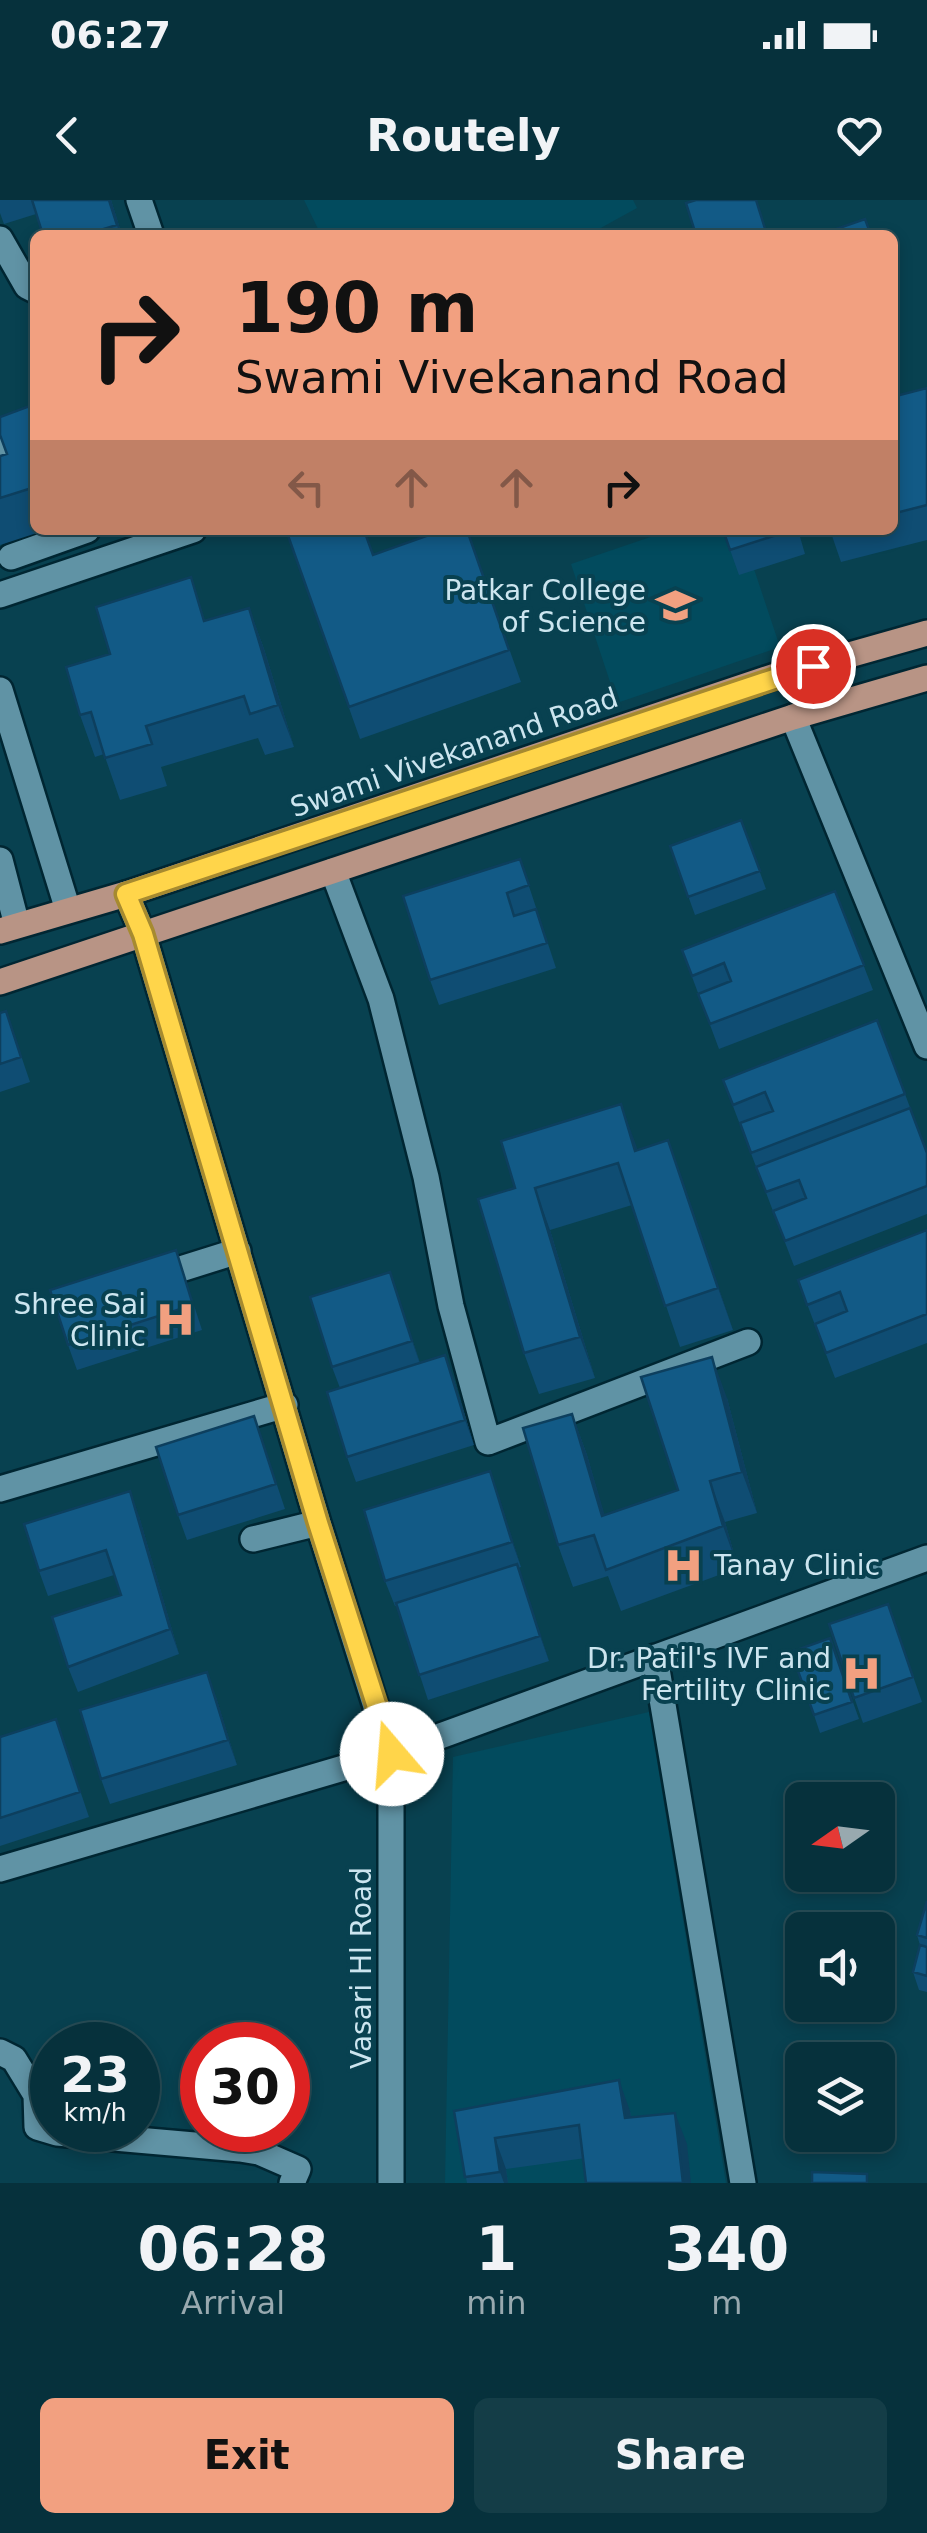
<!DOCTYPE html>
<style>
:root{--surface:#06313c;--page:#143d47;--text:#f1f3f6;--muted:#98a9af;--line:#274c56;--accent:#f2a080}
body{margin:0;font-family:"DejaVu Sans",sans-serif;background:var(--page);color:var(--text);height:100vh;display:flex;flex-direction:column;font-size:38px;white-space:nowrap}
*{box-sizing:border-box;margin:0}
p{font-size:32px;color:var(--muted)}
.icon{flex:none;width:55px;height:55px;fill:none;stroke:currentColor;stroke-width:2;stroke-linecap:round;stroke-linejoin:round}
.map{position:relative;height:1983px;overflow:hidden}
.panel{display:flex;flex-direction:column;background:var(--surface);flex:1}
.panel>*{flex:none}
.top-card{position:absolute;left:30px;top:30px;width:868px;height:305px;border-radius:15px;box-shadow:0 5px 15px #0003,0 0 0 2px var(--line);background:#f2a080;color:#111;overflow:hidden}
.needle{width:65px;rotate:256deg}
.controls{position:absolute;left:785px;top:1582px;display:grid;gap:20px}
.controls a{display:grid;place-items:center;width:110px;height:110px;border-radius:15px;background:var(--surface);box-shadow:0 5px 15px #0003,0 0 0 2px var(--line);font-size:50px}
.speed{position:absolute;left:30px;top:1822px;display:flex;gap:20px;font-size:50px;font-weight:700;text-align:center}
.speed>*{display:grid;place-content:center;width:130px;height:130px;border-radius:50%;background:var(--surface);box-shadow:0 5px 15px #0003,0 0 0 2px var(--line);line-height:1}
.speed small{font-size:25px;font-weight:400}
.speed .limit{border:15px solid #d22;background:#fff;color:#111}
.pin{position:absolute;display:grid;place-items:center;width:85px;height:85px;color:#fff;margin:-42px;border:5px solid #fff;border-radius:50%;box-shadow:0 2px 10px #0007}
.me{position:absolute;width:110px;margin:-55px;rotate:342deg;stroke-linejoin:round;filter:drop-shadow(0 0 8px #0008)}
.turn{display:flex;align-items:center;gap:35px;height:210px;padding:0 40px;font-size:45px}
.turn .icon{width:130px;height:130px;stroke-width:2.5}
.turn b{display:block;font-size:70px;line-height:85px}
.lanes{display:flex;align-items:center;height:95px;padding:0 40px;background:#0003;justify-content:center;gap:50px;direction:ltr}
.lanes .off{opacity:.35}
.eta{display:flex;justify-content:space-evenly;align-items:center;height:170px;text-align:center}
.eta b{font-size:60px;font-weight:700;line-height:70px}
.primary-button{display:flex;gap:20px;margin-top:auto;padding:20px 40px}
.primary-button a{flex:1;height:115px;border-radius:15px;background:var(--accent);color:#111;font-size:40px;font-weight:700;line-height:115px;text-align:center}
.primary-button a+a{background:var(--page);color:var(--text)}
.status{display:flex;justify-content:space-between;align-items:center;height:70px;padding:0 50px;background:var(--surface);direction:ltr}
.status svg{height:28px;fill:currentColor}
header{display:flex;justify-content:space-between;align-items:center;height:130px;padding:0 40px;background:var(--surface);font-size:45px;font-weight:700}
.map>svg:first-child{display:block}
.built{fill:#024b5e}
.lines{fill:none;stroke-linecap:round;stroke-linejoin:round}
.minor-casing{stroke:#002632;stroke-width:30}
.major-casing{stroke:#002632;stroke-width:30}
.minor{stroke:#6093a5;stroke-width:25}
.major{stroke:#b89485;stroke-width:25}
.wall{fill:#0f4d73}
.shaded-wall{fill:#0d3f5e}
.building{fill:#125a86;stroke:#0d3f5e;stroke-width:2.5}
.route-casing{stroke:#a68a30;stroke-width:25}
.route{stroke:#ffd54a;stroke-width:18}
.labels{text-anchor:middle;stroke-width:8;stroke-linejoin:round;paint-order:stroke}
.poi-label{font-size:28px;fill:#cce5ef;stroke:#084150;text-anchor:end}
.street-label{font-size:28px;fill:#cce5ef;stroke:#084150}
</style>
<div class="status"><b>06:27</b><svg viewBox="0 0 49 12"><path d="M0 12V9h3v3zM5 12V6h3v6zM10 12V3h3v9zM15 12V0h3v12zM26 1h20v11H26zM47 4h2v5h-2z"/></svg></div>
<header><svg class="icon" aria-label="back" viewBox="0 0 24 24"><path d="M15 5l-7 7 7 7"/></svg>Routely<svg class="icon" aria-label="heart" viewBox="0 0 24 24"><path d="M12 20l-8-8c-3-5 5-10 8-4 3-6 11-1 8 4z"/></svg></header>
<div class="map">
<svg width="927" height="1983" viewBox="0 0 927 1983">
<rect width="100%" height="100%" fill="#084150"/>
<!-- built -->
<path class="built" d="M304,0h329l4,8 -49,27h-267z
M671,330h70l39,117 -163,56 -46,-139z
M649,1512l77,471h-281l8,-426z"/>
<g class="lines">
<defs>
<path id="minor" d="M139,0l12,35
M0,39l27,47 8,4
M0,248l35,-12
M11,357l76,-27
M0,395l193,-65
M0,490l68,220
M793,517l134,329
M0,660l17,65
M333,671l48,128 45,178 25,129 37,136 260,-100
M126,694l17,40 175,589 73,231v429
M152,1078l86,-27
M0,1289l285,-84
M253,1339l65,-16
M655,1457l88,526
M0,1669l391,-115 536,-196
M0,1852l14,7 22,36 1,32 20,6 183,16 19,3 39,17 -6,14"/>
<path id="major" d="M0,731l126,-37 649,-218 152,-43
M0,782l793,-265 134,-39"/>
</defs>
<!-- minor casing -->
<use href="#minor" class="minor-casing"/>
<!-- major casing -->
<use href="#major" class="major-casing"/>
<!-- minor -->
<use href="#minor" class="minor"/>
<!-- major -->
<use href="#major" class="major"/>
</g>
<!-- wall -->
<path class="wall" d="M0,0h111l11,35h-79l-7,-21 -32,10 -4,-11z
M927,188v152l-86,22 -11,-32h62v-133z
M35,204v126h11l-46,15v-89l7,-2z
M286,330l87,25 94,-25 54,152 -161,57z
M510,330h21l-18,6z
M723,330h75l7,24 -66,21z
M249,408l15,41 30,98 -29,8 -7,-17 -97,29 6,19 -47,14 -16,-46 -9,3 -15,-42 30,-61z
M741,620l25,69 -71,26 -25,-69z
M520,659l36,109 -117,37 -9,-25z
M835,691l38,99 -154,59 -37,-99z
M6,811l24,71 -30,10v-79z
M723,880l182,14 22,59v61l-133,52z
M668,940l65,190 -53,17 -48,-142 -82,25 45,148 -56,16 -15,-41 -46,-154z
M927,1030v113l-92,35 -37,-98z
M176,1050l26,80 -125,40 -9,-25z
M390,1072l30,91 34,17 20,65 -118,37 -9,-25 -7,-69 -8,-21z
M727,1198l30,115 -32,9 13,46 -117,43 -13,-35 -35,11 -15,-42 14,-131 15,41 17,60 74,-25z
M254,1216l31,93 -98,31 -9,-25z
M490,1271l31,96 -3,1 31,93 -121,39 -31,-94h-2l-10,-25z
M139,1316l40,138 -101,38 -10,-25 53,-72 -7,-20 -66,21 -9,-25z
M888,1404l34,98 -59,21 -34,-99z
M830,1438l29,81 -39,14 -6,-18z
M216,1497l21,68 -127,39 -9,-25z
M56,1519l33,98 -89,29v-109z
M927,1701v91l-8,-2 -6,-18 7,-27 -3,-10z
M454,1911h176l1,7 56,26 -181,25 2,14h-41z"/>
<!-- shaded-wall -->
<path class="shaded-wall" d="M109,0h2l11,35h-2z
M249,408l15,41 30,98 -16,-42z
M621,904l15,41 14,47 -15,-41z
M668,940l15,41 50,149 -15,-42z
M535,988l15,42 45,148 -15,-41z
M390,1072l9,25 22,70 -9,-26z
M445,1155l9,25 20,65 -9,-25z
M712,1157l15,41 30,115 -15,-41z
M572,1214l15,41 30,102 -15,-41z
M490,1271l9,25 22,71 -9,-25z
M710,1281l15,41 13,46 -15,-42z
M130,1291l9,25 40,138 -9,-25z
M517,1364l9,25 23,72 -9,-25z
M207,1472l9,25 21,68 -9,-25z
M619,1880l11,31 6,39 -11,-32z
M675,1913l12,31 4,39h-8z
M495,1938l11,31 2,14h-4l-4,-11z"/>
<!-- building -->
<path class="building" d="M32,0h77l8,25 -33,10h-41z
M696,0h60l11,35h-71l-10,-32z
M865,19l6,16h-52z
M927,188v117l-35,9v-117z
M35,204v83l-35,11v-42l7,-2 -7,-19v-18z
M286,330h78l9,25 70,-25h24l42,120 -160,57z
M723,330h69l-62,20z
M191,377l13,44 45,-13 29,97 -28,9 -6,-18 -98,30 6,18 -47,14 -14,-46 -11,3 -14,-48 44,-13 -14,-47z
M741,620l19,51 -72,26 -18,-51z
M520,659l9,26 -22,8 7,23 22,-7 11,34 -117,37 -27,-84z
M835,691l29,74 -154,59 -12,-30 33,-13 -7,-18 -32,13 -10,-26z
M6,811l15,46 -21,7v-51z
M877,820l28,74 -154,59 -11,-30 33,-12 -8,-19 -32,13 -10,-25z
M621,904l14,47 33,-11 50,148 -53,18 -47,-143 -83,25 45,149 -56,16 -46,-154 37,-11 -14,-47z
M910,908l17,45v33l-142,55 -12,-30 33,-13 -7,-18 -33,12 -10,-25z
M927,1030v84l-101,39 -11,-29 32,-13 -7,-19 -33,13 -9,-25z
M176,1050l17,55 -125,40 -18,-55z
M390,1072l22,69 -80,26 -22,-70z
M445,1155l20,65 -118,37 -20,-65z
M712,1157l30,115 -32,9 13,45 -117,44 -12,-35 -36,10 -35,-117 49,-14 30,102 76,-26 -37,-113z
M254,1216l22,68 -98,31 -22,-68z
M490,1271l22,71 -127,39 -21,-71z
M130,1291l40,138 -102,38 -16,-50 69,-22 -15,-45 -67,21 -15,-47z
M517,1364l23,72 -121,39 -23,-72z
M888,1404l25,73 -59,21 -25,-74z
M830,1438l22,64 -38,13 -23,-63z
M207,1472l21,68 -127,39 -21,-69z
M56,1519l24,73 -80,26v-81z
M927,1701v37l-10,-3z
M920,1745l7,2v29l-14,-4z
M619,1880l6,38 50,-5 8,70h-97l-7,-58 -84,13 5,34 -35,5 -11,-66z
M812,1972l55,2v9h-55z"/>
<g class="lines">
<defs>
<path id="route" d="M392,1554l-74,-231 -175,-589 -17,-40 687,-228"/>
</defs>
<!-- route casing -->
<use href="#route" class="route-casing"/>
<!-- route -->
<use href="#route" class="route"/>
</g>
<!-- icons -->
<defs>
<symbol id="university-bare" viewBox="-9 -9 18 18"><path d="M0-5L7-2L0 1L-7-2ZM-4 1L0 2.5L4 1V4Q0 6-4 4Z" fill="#f2a080" stroke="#084150" stroke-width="2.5" paint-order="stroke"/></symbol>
<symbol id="hospital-bare" viewBox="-9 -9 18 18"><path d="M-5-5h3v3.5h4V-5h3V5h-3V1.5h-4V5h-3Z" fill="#f2a080" stroke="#084150" stroke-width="2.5" paint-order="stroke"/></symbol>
</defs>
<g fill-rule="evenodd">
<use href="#university-bare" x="648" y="378" width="55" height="55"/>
<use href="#hospital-bare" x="148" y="1092" width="55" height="55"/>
<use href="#hospital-bare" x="656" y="1338" width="55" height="55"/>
<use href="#hospital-bare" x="834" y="1446" width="55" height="55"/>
</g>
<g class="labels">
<!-- poi labels -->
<g class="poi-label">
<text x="646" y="400">Patkar College<tspan x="646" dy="32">of Science</tspan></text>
<text x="146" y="1114">Shree Sai<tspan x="146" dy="32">Clinic</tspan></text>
<text x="714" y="1375" text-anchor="start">Tanay Clinic</text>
<text x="831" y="1468">Dr. Patil's IVF and<tspan x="831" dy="32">Fertility Clinic</tspan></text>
</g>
<!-- street labels -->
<g class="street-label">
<text transform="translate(454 552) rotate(-19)" y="10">Swami Vivekanand Road</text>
<text transform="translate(361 1768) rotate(-90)" y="10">Vasari Hl Road</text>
</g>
</g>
</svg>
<div class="controls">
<a><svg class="needle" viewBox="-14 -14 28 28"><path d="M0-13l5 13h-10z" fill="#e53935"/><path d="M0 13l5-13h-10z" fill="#98a9af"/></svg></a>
<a><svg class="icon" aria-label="sound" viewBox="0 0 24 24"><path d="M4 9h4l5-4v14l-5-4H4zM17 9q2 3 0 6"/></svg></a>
<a><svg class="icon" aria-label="layers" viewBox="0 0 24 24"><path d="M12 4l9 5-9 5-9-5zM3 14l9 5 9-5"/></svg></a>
</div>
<div class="speed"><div>23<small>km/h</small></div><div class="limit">30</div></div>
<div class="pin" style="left:813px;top:466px;background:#d93025"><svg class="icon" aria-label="arrive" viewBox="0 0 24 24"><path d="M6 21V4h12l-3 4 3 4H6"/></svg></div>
<svg class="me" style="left:392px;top:1554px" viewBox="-20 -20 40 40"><circle r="19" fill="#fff"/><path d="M0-13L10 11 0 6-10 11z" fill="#ffd54a"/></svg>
<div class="top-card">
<div class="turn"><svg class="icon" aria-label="right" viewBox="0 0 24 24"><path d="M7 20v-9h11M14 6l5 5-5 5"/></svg><div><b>190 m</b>Swami Vivekanand Road</div></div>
<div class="lanes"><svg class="icon off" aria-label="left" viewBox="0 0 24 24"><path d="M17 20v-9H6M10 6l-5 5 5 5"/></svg><svg class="icon off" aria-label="ahead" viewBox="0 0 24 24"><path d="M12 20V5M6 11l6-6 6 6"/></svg><svg class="icon off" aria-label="ahead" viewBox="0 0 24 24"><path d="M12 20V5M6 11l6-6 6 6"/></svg><svg class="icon" aria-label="right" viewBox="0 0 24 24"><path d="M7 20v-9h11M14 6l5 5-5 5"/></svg></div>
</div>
</div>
<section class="panel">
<div class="eta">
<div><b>06:28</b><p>Arrival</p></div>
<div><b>1</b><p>min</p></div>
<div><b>340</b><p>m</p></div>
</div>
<div class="primary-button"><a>Exit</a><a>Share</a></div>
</section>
